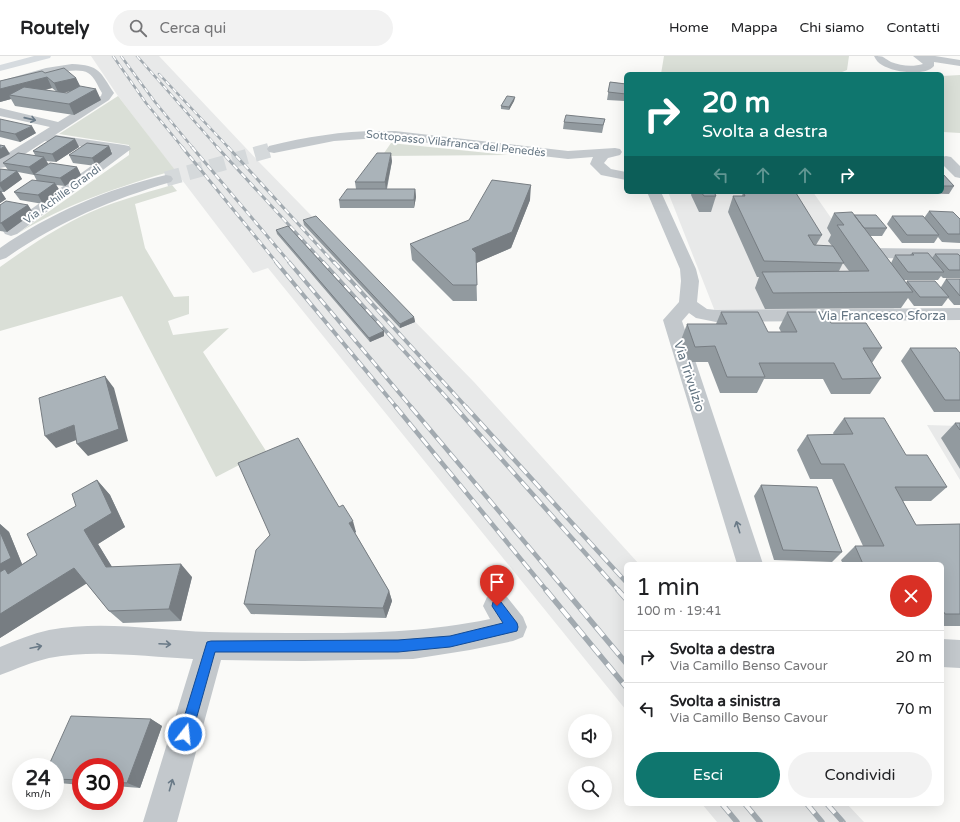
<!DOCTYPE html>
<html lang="it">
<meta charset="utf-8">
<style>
:root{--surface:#fff;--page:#f2f2f2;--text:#202124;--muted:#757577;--line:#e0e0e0;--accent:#0f766e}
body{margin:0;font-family:"Varela Round",sans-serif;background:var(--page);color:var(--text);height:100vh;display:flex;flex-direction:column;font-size:15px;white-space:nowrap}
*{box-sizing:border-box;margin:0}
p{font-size:13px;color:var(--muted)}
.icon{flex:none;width:22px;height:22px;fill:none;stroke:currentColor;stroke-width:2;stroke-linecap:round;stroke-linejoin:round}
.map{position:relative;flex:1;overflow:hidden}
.side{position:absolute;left:624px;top:506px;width:320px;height:244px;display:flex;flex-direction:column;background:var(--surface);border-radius:6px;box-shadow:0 4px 16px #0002}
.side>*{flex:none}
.top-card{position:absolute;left:624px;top:16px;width:320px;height:122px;border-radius:6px;box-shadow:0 4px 16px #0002;background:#0f766e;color:#fff;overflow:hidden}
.fabs{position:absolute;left:568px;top:658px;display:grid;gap:8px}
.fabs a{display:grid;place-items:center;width:44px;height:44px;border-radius:50%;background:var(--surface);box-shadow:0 4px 16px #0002;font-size:20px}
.speed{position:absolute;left:12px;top:702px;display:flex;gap:8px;font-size:20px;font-weight:700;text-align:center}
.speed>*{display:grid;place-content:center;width:52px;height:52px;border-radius:50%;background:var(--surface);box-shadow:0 4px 16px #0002;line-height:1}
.speed small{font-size:10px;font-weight:400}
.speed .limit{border:6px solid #d22;background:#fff;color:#111}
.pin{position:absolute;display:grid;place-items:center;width:34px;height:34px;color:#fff;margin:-41px -17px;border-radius:50% 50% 50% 0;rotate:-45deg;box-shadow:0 0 4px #0007}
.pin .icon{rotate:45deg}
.me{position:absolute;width:44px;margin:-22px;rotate:16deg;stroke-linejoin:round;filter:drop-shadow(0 0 3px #0008)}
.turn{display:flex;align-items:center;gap:14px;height:84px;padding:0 12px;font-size:18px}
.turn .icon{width:52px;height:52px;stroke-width:2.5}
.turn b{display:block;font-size:28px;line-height:34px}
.lanes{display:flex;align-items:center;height:38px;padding:0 12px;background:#0003;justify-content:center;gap:20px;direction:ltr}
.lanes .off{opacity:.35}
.round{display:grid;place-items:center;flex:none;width:42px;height:42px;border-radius:21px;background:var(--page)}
.headline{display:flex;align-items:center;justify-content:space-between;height:68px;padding:0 12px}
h1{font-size:24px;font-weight:600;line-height:30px}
.primary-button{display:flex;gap:8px;margin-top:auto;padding:8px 12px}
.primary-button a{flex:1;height:46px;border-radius:24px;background:var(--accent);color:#fff;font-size:16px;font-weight:600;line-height:46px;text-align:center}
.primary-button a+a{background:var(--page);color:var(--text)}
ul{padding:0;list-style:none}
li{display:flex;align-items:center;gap:12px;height:52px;padding:0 12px;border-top:1px solid var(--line)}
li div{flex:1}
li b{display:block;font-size:15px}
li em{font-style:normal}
header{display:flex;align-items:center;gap:24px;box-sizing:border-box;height:56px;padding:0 20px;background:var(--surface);border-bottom:1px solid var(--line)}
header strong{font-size:19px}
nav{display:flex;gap:22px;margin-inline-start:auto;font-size:14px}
.search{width:280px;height:36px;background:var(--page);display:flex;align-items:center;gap:10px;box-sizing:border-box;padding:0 14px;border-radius:22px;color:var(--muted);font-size:15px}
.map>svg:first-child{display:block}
.built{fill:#e8e9e9}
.green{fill:#dadfd7}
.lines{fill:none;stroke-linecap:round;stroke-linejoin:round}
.minor-tunnel{stroke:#d5d9db;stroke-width:15;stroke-dasharray:15 8;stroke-linecap:butt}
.minor{fill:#c3c8cc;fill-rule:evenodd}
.primary{fill:#d6dbdf;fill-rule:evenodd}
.rail-far4-casing{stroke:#a2aab0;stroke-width:2.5}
.rail-far3-casing{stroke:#a2aab0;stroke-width:3}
.rail-far2-casing{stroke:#a2aab0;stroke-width:4}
.rail-far1-casing{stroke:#a2aab0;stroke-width:4.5}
.rail-casing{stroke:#a2aab0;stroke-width:5.5}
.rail-far4{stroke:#fff;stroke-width:1.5;stroke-dasharray:5;stroke-linecap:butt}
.rail-far3{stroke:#fff;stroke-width:2;stroke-dasharray:6;stroke-linecap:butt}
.rail-far2{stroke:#fff;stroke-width:2.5;stroke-dasharray:8;stroke-linecap:butt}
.rail-far1{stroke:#fff;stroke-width:3;stroke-dasharray:10;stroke-linecap:butt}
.rail{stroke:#fff;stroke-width:4;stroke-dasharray:12;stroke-linecap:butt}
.wall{fill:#929a9f;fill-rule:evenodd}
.shaded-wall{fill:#777d82}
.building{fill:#aab3b9;stroke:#777d82}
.oneway{stroke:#6a7a87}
.route{fill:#1a73e8;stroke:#114b97}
.labels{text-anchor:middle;stroke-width:4;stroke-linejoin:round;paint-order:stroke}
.far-street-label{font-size:11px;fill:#657683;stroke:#fff}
.street-label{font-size:13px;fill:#657683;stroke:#fff}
</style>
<header>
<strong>Routely</strong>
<div class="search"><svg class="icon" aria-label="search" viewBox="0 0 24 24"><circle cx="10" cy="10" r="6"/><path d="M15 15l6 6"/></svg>Cerca qui</div>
<nav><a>Home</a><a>Mappa</a><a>Chi siamo</a><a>Contatti</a></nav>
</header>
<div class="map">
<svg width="960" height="766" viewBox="0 0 960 766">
<rect width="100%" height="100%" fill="#fafaf8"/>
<!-- built -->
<path class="built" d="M91,0h68l100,106 215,220 165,182h-13v146l-358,-442 -15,5 -135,-177z
M668,136h145l82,118 -179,4z
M927,369l33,1v54z
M702,748h145l17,18h-147z"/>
<!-- green -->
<path class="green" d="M664,0h185l-2,14 -10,4h-176z
M960,19v58l-17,-1 -1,-56z
M118,40l57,74c-56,17 -107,33 -158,64l112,-79v-10l-70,-11z
M391,87l9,1 108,11 -126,1z
M172,129l5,6 -42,13 10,44 29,49 15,-1v18l-21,7 5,14 56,-7 -26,24 63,99 -50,26 -94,-181 -122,35v-64c25,-18 52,-36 80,-50 29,-14 61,-23 92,-32z"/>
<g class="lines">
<!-- minor-tunnel -->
<path class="minor-tunnel" d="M166,123l108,-30"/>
<!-- minor -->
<path class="minor" d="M874,0c11,0 8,1 17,6 10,4 22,5 32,2l-10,-8h22l25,4v6l-26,-4v4c-9,11 -41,6 -52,-1 -4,-2 -6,-5 -8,-9z
M72,8c28,1 28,8 42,29l-5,7 -54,35 69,10 5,1 2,3 -114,85 -6,2 -6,-2 -2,-3 2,-3 107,-77 -67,-10 -40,26 -5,1v-10l50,-31 -50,-11v-8l58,14 43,-26 1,-3c-4,-6 -7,-16 -14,-20 -15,-9 -70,10 -88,14v-6l46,-13z
M379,75h16l173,20 47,-3 5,1 2,3 -2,3 -12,3 -4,5 7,6 15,3v8l-25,-5 -11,-11 3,-7 -25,2 -173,-20 -16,-1 -45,3 -60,12 -5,-1 -2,-3 2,-3c37,-9 73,-15 110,-15z
M946,100l5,1 9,9v12l-5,-1 -13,-13v-7z
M166,119l5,1 2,3 -2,3c-61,18 -113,40 -165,76l-6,2v-12c50,-35 107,-59 166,-73z
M647,136h14l35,77 3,12 -2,21 10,7 9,1 244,-2v12l-244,2 -20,-4 -7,-5 -7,8 81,243h-26l-74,-244 16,-18 2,-21 -1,-12z
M867,192l93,1v10l-93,-1 -6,-2 -2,-3 2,-3z
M497,537l10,4 16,20 4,10 -4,10 -10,4 -43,9 -57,9 -109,2 -83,-1 -44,162h-34l50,-163c-48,-2 -97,-10 -144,-1 -17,4 -33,11 -49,17v-28c16,-7 32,-13 49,-17 52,-10 108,0 160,2 37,1 75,1 112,1 60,0 110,-2 169,-14l-7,-13 4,-9z
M942,583l18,1v28l-18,-1z"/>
<!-- primary -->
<path class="primary" d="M34,0h17l-1,2 -50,13v-6z"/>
<defs>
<path id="rail-far4" d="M113,0l33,47 37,45
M121,0l34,46 38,46
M137,0l81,92
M159,18l70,74"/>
<path id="rail-far3" d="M182,91l95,116
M192,91l98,116
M217,91l107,116
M228,91l106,116"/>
<path id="rail-far2" d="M276,206l121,146
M289,206l123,146
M323,206l133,146
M334,206l133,146"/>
<path id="rail-far1" d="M396,351l151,184
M411,351l155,184
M455,351l164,184
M466,351l160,175"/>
<path id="rail" d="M546,534l80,97
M565,534l61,73
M618,534l8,9
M722,748l15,18
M745,748l15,18
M807,748l15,18
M827,748l16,18"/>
</defs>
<!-- rail-far4 casing -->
<use href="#rail-far4" class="rail-far4-casing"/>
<!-- rail-far3 casing -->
<use href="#rail-far3" class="rail-far3-casing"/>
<!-- rail-far2 casing -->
<use href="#rail-far2" class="rail-far2-casing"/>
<!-- rail-far1 casing -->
<use href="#rail-far1" class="rail-far1-casing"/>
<!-- rail casing -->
<use href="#rail" class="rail-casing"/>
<!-- rail-far4 -->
<use href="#rail-far4" class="rail-far4"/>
<!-- rail-far3 -->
<use href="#rail-far3" class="rail-far3"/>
<!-- rail-far2 -->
<use href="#rail-far2" class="rail-far2"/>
<!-- rail-far1 -->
<use href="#rail-far1" class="rail-far1"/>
<!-- rail -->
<use href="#rail" class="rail"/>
</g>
<!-- wall -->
<path class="wall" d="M45,17l31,5 4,8 21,14 -27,15 -59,-9 -4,-7 -11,3v-21zM52,32l5,4 -12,-2zM71,35l-4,2h-4z
M610,26l16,2v12l-1,5 -18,-1z
M515,41l-1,4 -5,9 -8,-1v-3z
M0,63l36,14 -16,9 -20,-5z
M605,63l-3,14 -39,-4 1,-7z
M75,83l4,8 -23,15 -10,-1 2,3 29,3 4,8 -16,11 -9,-1 4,6 -17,13 -23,-4 -6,-8 23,-11 -3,-6 -16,-3 4,7 -18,13h-3l5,7 -6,4v-34l8,1 -5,-7 32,-8 -2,-4z
M109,90l3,8 -16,12 -23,-3 -4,-8z
M392,105l-5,28h28l1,8 -2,11h-74l-1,-8 17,-11 -1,-7z
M942,117l12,13 -5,8 -67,-1v-1h60z
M692,136h22l2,4 -5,16h-12l-8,-17z
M743,136l79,43 -6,10 16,1 -4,-5 3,-6 -4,-7 7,-15 20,2 33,13 -5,8h-12l21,27 4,-8h15l2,-2 20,5 3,-4 25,2v22h-17l-2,-2 -3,4h-34l2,3 1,-2 34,6 5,-8h14v26h-6l-6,-7 -6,8h-28l-6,-8 -7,10 -136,1 -10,-21 4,-11h-2l-29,-65 5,-16h9zM843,207l6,8h-10z
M530,144l-19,48 -35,15 1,38h-24l-41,-41 -2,-16z
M0,149h28l5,8 -26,19 -7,-1z
M929,155l31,8v24l-18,-1 -4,-5 -4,6h-32l-15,-19 5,-8 32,2z
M303,164l111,97 1,5 -15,6 -96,-103z
M276,174l108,106 -14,6 -93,-108z
M721,256l47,20h13l-2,-4 8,-16 44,11 51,25 -10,15 9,15 -11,16h-39l-8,-15h-59l-7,14h-37l-12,-31h-19l-8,-22 6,-16h29z
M910,292l50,5v59h-26l-33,-51z
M844,362l62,37 41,32 -16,14h-28l13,24 44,-1v102h-18v-62h-99l-2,-4 14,-14h8l-31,-67h-22l-13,-29 10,-15h27l-1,-2z
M955,367h5v46l-19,-31z
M97,424l13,15 15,32 -27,17 14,23 80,10 -11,44 -58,2 -14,-12 -23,-28 -86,55v-114l9,8 13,32 15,-9z
M761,429l81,67 -10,10 -58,-2 -20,-64z
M339,451l17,25 -1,1 34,58 3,10 -6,17 -135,-4 -7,-10z
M151,663l11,7 -22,62 -25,-2v-19h-34v18l-22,-2 -4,-1v-15z"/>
<!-- shaded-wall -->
<path class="shaded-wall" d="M47,21l5,11 -32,8 -11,-1 2,4 -11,3v-13z
M76,22l5,10 -22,6 -5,-11z
M96,33l5,11 -27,15 -5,-11z
M515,41l-1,4 -5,9v-3z
M32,70l4,7 -16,9 -5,-8z
M75,83l4,8 -23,15 -4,-8z
M5,90l5,8 -10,5v-10z
M109,90l3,8 -16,12 -4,-8z
M391,97l1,8 -6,29 -1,-8z
M44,101l5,8 -15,10 -5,-8z
M77,111l4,8 -16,11 -5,-8z
M17,115l5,8 -18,13 -4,-6v-3z
M55,127l5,8 -17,13 -5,-9z
M531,129l-1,15 -19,48 -39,17v-16z
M415,133l1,8 -2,11v-8z
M0,135h1l5,8 -6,4z
M28,149l5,8 -26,19 -6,-9z
M414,261l1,5 -15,6v-4z
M384,275v5l-14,6 -1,-4z
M105,320l9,12 14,53 -40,15 -11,-12z
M74,369l10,12 -28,11 -11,-12z
M97,424l13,15 15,32 -27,17 22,36 -14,-13 -22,-37z
M353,465l3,11 -4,2 -3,-11z
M0,468l9,8 15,37 -24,13z
M181,508l11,13 -11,44 -12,-12z
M74,512l15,14 -89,56v-24z
M389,535l3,10 -6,17 -3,-10z
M151,663l11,7 -22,62 -13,-5z"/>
<!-- building -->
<path class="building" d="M64,12l12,10 -22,5 -7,-6 -47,12v-8l42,-10 3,2z
M610,26l16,2v10l-18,-2z
M80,30l16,3 -27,15 -60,-9 15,-8 43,6z
M507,40l8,1 -6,10 -8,-1z
M566,59l39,4 -2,6 -39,-3z
M0,63l32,7 -17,8 -15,-3z
M56,80l19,3 -23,15 -19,-3z
M87,87l22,3 -17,12 -23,-3z
M0,89l5,1 -5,3z
M18,97l26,4 -15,10 -26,-4z
M377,97h14l-6,29h-30z
M50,107l27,4 -17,11 -26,-4z
M0,113l17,2 -17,12z
M942,117l12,13h-12z
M32,124l23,3 -17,12 -24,-3z
M492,124l39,5 -19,47 -40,17 4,4 1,32h-24l-43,-41 59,-24z
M347,133h68l-1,11h-75z
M701,136h13l2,4h-12z
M743,136l53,1 26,42h-14l6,10 19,1 11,17 -80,-2 -31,-65h12z
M6,145l22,4 -27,18h-1v-18z
M929,155l24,1 7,7v15h-12z
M852,156l61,80 -140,1 -11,-21 107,-1 -32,-46h7l-10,-12z
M854,159h22l11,13h-23z
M316,160l98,101 -14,7 -97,-104z
M892,160h31l16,19h-32z
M288,170l96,105 -15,7 -93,-108z
M912,197h16l16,19h-36l-13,-17h19z
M935,198h23l2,2v14h-11z
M946,223h14v17z
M907,225h28l14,16h-29z
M721,256h37l10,20h29l-10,-20h37l7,11h35l16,25h-19l18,30 -39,1 -8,-16h-75l6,14h-38l-12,-31 -20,1 -8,-23h40z
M910,292h46l4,5v47h-15z
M105,320l14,53 -42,15 -3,-19 -29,11 -6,-38z
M844,362h40l22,37h21l20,32h-52l21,38 44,-1v90h-15l-3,-5v-45h-79l-8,-18h29l-40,-82h-23l-14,-29 46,-1z
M955,367h5v7z
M298,382l41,69 4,-2 10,16 -4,2 40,68 -6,17 -139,-4 12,-54 14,-15 -32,-72z
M97,424l15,33 -28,17 22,37 75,-3 -12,45 -60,2 -35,-43 -74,46v-42l5,-3 3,5 29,-19 -10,-21 49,-28 -4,-12z
M761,429l56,2 25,65 -59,-2z
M0,476l11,26 -11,6z
M71,660l80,3 -24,64 -12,-1v-15h-34v13l-26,-1v-12h-7z"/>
<!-- one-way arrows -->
<defs><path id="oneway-shaft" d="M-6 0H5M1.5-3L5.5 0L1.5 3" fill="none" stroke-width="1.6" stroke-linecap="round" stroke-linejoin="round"/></defs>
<g class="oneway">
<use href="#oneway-shaft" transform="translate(30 63) rotate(13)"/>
<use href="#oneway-shaft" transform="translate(738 471) rotate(-107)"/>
<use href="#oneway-shaft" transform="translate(165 588) rotate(3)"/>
<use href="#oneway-shaft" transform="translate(36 591) rotate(-12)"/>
<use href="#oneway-shaft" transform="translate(171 729) rotate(-74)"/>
</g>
<!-- route -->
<path class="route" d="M497,544l4,2 16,21 1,4 -1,4 -67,16 -52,5h-183l-23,82 -2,5 -5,2 -4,-2 -2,-5 28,-92 4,-1 187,-1 52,-4 53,-13 -11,-17 1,-4z"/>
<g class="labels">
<!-- far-street labels -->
<g class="far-street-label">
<text transform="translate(456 87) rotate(6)" y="4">Sottopasso Vilafranca del Penedès</text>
<text transform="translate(62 138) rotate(-36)" y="4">Via Achille Grandi</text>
</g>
<!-- street labels -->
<g class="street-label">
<text x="882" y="264">Via Francesco Sforza</text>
<text transform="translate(690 320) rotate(72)" y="5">Via Trivulzio</text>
</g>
</g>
</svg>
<div class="fabs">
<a><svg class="icon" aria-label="sound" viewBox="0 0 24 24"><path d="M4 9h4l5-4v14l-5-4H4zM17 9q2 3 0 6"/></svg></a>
<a><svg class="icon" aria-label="search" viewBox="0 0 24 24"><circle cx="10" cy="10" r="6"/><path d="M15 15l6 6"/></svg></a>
</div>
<div class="speed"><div>24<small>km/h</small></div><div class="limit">30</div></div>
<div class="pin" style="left:497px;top:550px;background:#d93025"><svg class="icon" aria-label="arrive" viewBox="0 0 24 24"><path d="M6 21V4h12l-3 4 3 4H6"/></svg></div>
<svg class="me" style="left:185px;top:678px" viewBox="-20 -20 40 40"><circle r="17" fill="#1a73e8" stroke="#fff" stroke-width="3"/><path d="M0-11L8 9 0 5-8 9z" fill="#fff"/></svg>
<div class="top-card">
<div class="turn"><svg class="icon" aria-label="right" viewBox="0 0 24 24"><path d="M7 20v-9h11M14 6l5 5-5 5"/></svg><div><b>20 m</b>Svolta a destra</div></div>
<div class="lanes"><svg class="icon off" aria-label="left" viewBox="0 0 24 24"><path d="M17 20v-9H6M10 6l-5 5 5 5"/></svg><svg class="icon off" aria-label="ahead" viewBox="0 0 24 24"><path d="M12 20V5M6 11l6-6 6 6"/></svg><svg class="icon off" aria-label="ahead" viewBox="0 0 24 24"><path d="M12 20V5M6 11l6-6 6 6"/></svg><svg class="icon" aria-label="right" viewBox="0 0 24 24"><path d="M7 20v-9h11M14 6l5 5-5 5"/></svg></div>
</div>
<section class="side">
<div class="headline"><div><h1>1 min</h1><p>100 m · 19:41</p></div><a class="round" style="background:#d93025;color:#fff"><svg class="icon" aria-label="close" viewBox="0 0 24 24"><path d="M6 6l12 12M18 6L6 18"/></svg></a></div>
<ul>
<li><svg class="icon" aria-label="right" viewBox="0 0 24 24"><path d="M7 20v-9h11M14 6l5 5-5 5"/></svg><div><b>Svolta a destra</b><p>Via Camillo Benso Cavour</p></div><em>20 m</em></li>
<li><svg class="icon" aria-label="left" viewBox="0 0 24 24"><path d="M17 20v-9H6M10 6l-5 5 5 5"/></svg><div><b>Svolta a sinistra</b><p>Via Camillo Benso Cavour</p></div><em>70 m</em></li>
</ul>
<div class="primary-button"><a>Esci</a><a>Condividi</a></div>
</section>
</div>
